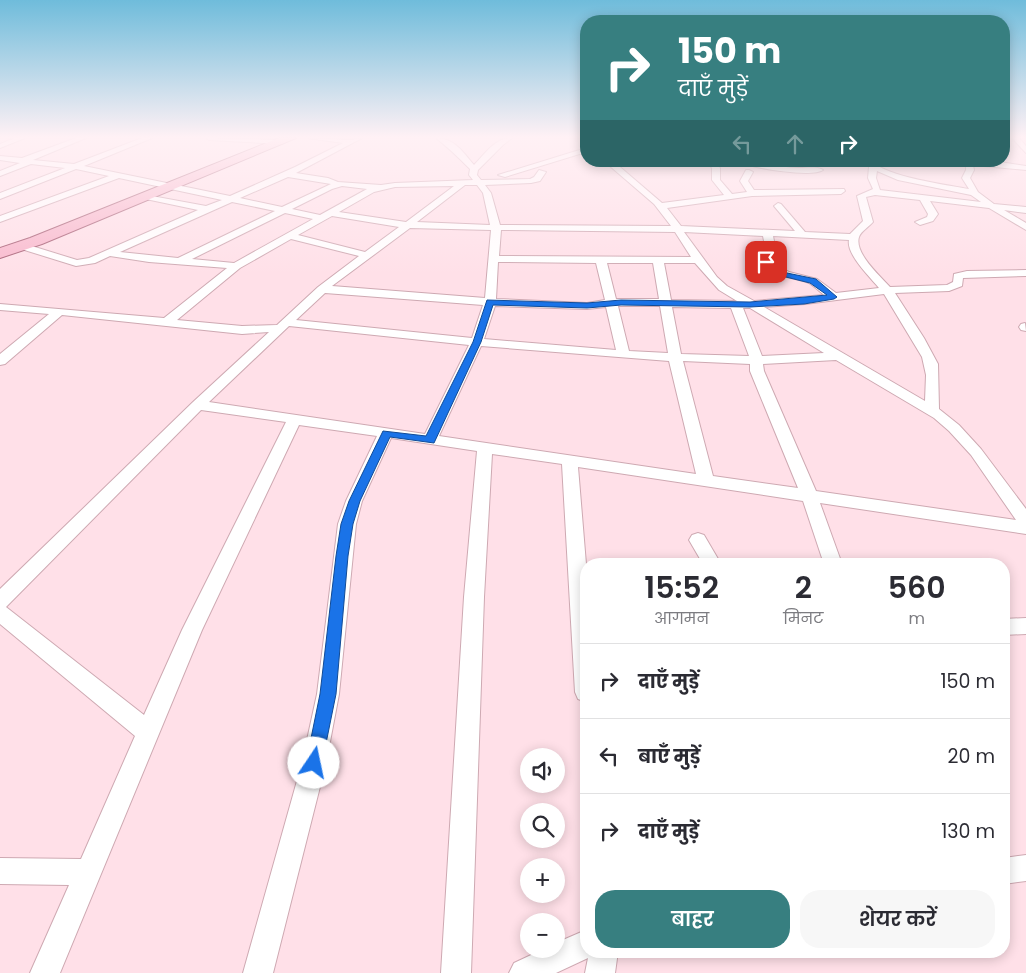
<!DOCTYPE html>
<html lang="hi">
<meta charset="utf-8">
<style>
:root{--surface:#fff;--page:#f7f7f7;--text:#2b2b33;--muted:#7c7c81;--line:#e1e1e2;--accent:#377f80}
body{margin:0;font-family:Poppins,"Noto Sans Devanagari",sans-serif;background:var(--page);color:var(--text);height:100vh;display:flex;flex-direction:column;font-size:19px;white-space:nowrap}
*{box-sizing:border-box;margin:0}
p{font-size:16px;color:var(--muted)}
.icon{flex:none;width:28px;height:28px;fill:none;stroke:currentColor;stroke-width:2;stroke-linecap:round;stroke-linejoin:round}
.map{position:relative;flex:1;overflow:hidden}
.side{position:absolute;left:580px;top:558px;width:430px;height:400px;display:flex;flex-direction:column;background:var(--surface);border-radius:20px;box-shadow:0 2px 12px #0003}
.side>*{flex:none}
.hud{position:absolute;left:580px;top:15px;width:430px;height:152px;border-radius:20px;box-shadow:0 2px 12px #0003;background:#377f80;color:#fff;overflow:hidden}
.controls{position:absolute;left:520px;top:748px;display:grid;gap:10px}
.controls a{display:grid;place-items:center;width:45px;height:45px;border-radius:50%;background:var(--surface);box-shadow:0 2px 12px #0003;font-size:25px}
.pin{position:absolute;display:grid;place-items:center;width:42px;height:42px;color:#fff;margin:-21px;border-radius:10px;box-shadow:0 2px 8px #0006}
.me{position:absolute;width:55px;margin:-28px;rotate:11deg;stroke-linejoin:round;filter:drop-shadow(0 0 4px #0008)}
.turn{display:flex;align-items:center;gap:18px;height:105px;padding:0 15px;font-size:22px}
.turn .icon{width:65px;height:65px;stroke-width:2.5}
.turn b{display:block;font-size:35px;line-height:42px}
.lanes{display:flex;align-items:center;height:48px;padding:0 15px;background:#0003;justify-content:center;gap:25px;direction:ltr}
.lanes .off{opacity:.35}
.eta{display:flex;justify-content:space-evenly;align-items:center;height:85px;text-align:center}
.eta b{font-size:30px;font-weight:600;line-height:35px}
.action{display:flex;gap:10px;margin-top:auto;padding:10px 15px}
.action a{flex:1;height:58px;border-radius:20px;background:var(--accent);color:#fff;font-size:20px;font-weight:600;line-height:58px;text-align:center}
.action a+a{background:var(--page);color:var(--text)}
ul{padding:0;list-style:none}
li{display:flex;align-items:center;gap:15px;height:75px;padding:0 15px;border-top:1px solid var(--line)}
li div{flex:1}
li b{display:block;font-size:19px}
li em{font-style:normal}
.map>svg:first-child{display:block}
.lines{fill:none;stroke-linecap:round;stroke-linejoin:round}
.street-casing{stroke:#cea9b2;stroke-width:2}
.primary-casing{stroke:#a86076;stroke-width:2}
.street{fill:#fff;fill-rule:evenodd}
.primary{fill:#f8b9cd;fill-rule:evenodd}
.route{fill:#1a73e8;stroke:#114b97}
</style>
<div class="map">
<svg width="1026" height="973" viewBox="0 0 1026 973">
<rect width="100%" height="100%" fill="#ffe0e8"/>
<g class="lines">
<defs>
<path id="street" d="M15,138h10l-25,10v-4z
M76,138h10l-53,22 41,4 68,-26h10l-68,28 146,30 65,-29 48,-24 -35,-5 42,2 12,-2 -66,35 32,5 10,4 43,3 14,-2 78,-3 -4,-5 1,-6c-13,-13 -20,-20 -34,-31 18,0 27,14 38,27 12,-12 21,-27 38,-27l-9,7 -25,25 -1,5 4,5 49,-1 4,-2 5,-7 7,2 -6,9 -9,2 -46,2 6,8 9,32 171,1 -17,-22 -50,-43h9l49,42 62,-8 -12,-15v-12l-5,-7h8l5,7v12l12,14 15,-2 -7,-11 6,-11h3l4,2 -5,9 6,9 90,-1 1,2 -4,3 -89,2 -85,12 14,18 114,5 -21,-25 4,-3 3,1 24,28 45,2 13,-13 -6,-25 16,-7 -5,-11 1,-11 -5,-6h8c14,16 75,24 97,28l-7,-11 4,-8v-9h26l34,5v4l-53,-5 1,5 -4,8 8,14 16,12 32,3v6l-22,-3 22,13v7l-37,-22 -59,-7 8,13 -5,7 -13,4 -5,-3 12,-5 1,-3 -8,-14 -45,-5 -9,2 7,25c-4,5 -12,9 -14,15 -5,16 21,39 31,50l57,-2 6,-3 1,-8 13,-3 59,-1v6l-63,2 -1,8 -13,5 -54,2 29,45 14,26 1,45 20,16 22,24 45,60v25l-206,-31 22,61h-18l-21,-63 -225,-34 8,97v138l-8,-3 -3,-7 -13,-228 -70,-10 -8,143 -13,376h-30l23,-376 13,-146 -86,-13 -29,63 -6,23 -17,170 -13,69 -53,210h-30l59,-210 15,-69 21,-170 8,-23 31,-65 -78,-11 -97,205 -142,343h-30l39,-88 -69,-1v-26l81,1 54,-123 -135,-112v-35l193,-187 76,-70 -27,2 -180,-19 -57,49 -5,1v-11l49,-40 -49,-4v-6l164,14 63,-50 -78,-6 -39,-6 -15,7 -19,3 -58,-18 -1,-2 5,-3 55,17 12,-2 109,-48 -57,-12v-4l65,12 16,-6 -103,-22 -119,44v-6l109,-40 -33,-7 -76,30v-6l65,-25 -34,-4 -31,12v-5l20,-8 -20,-3v-4l22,2zM877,171l21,9 73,15 10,7 -101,-12 -4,-12zM288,177l43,7 -49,23 -42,-9zM465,185h12l6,8 7,32 -73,-3zM342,186l25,3 -47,26 -28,-6 40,-20zM454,186l-48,36 -67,-10 35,-20 21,-5zM232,202l43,9 -97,47 -58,-6zM285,213l28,6 -79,44 -42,-4zM332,216l67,11 -34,25 -67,-17zM410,228l81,2 -6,68 -153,-12zM501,230l174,2 16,25 -192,-1zM684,232l79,4 2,10 -6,11c3,19 35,20 50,26 5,3 10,8 15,12l-70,6 -27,-15 -10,-9zM773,236l76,4c-3,14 21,37 30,48l-43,5 -19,-14 -28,-7 -19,-11 -1,-4 6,-11zM291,239l68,17 -41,31 -41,38 -35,1 -65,-6 63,-52zM498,262l98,1 9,37 -18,3 -91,-4zM607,263h46l6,36h-43zM664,263h31l24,27 18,11 -66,-1zM325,293l158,12 -11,33 -176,-18zM884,294l38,63 4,18 -1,26 -161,-94 41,-3zM495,306l92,3 19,-2 10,43 -132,-11zM618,306h42l8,47 -39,-2zM672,307l59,1 18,48 -68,-2zM743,308h7l74,45 -62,3zM289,326l180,19 -44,89 -216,-32zM481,346l188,15 27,113 -257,-38zM836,360l98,58 15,13 22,24 45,65 -200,-29 -52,-120 -1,-7zM683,361l67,3v7l48,117 -85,-12zM201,410l85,12 -104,208 -38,85 -138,-108z
M206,138l75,2 4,2 -4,2 -72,-4z
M1012,138h7l7,8v7z
M586,148v4l-81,25 -7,-2z
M738,161c21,0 41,7 61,7 8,0 18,-2 24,2 -11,8 -73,-2 -85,-9z
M1025,323l1,8 -5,-1 -2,-3 2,-3z
M698,533l6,2 17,29h-18l-14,-24 3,-5z
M1026,618v16l-22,1v-16z
M1026,855v26l-22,3v-26z
M586,930v21h32l-3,22h-30l3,-15 -32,15h-47l5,-10 30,-14h12v-6z"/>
<path id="primary" d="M279,138h17l-254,106 -42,14v-10l30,-10z"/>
</defs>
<!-- street casing -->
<use href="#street" class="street-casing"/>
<!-- primary casing -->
<use href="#primary" class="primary-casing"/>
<!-- street -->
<use href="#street" class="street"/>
<!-- primary -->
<use href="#primary" class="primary"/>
</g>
<!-- sky -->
<linearGradient id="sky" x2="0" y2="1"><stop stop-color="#6fbcdb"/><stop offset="0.5" stop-color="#fff1f5"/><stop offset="1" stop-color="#fff1f5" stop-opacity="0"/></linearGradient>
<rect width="1026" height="274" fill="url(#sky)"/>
<!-- route -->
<path class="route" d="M766,260l21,13 29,6 21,18 -3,2 -30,5 -54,3 -129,-2 -34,3 -94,-3 -12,37 -47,101 -44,-6 -30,64 -7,23 -5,32 -12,138 -14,69 -2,5 -6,3 -6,-3 -2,-5 14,-69 16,-138 5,-32 8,-23 34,-70 43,5 47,-94 14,-42 100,3 34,-3 129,2 77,-7 -17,-12 -28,-7 -19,-12 -1,-2z"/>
</svg>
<div class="controls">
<a><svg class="icon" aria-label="sound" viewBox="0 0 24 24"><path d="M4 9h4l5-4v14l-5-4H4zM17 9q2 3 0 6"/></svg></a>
<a><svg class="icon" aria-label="search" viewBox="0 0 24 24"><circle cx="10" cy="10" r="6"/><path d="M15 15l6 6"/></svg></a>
<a>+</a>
<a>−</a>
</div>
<div class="pin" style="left:766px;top:262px;background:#d93025"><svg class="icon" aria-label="arrive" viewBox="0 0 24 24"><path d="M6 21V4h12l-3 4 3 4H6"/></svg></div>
<svg class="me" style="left:314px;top:763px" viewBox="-20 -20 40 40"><circle r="19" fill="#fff"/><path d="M0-13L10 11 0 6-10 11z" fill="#1a73e8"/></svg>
<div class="hud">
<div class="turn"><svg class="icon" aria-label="right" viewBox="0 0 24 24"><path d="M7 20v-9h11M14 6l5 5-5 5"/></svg><div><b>150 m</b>दाएँ मुड़ें</div></div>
<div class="lanes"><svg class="icon off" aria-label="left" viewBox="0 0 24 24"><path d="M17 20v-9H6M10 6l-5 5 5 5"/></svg><svg class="icon off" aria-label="ahead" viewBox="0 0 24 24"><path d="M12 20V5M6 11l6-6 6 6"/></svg><svg class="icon" aria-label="right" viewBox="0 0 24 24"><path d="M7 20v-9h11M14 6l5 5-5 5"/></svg></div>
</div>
<section class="side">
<div class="eta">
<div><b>15:52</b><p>आगमन</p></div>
<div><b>2</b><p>मिनट</p></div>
<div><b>560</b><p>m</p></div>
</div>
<ul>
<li><svg class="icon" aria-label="right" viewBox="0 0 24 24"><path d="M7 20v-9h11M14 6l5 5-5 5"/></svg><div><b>दाएँ मुड़ें</b></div><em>150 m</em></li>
<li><svg class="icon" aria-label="left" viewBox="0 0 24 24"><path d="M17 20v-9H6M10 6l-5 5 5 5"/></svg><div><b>बाएँ मुड़ें</b></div><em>20 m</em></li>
<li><svg class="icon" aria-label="right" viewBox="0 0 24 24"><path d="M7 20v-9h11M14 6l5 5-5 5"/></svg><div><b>दाएँ मुड़ें</b></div><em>130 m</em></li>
</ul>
<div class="action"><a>बाहर</a><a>शेयर करें</a></div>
</section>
</div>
